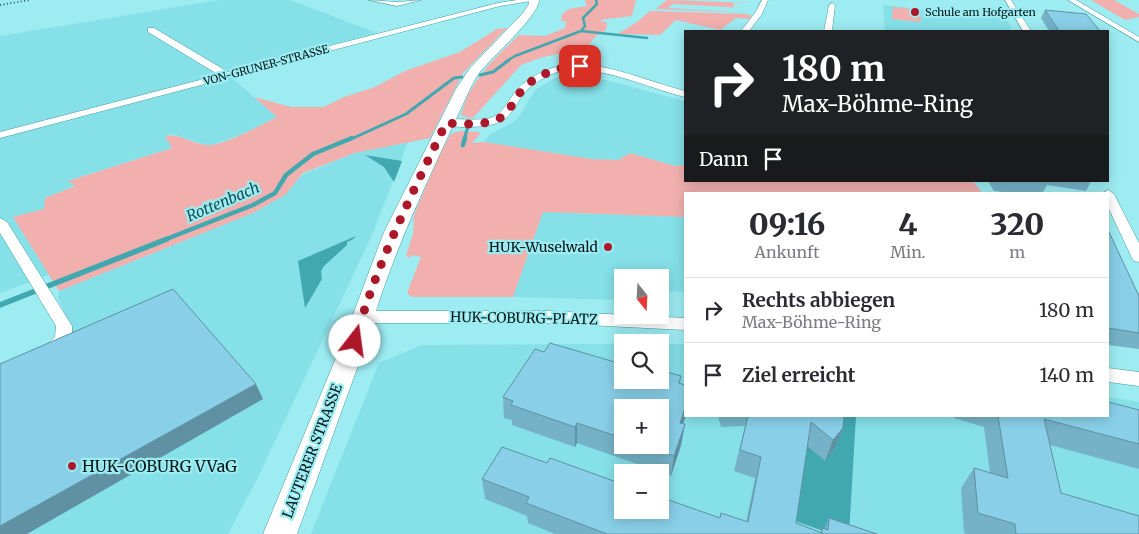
<!DOCTYPE html>
<html lang="de">
<meta charset="utf-8">
<style>
:root{--surface:#fff;--page:#f2f2f3;--text:#2b2b33;--muted:#7c7c81;--line:#e1e1e2}
body{margin:0;font-family:Merriweather,serif;background:var(--page);color:var(--text);height:100vh;display:flex;flex-direction:column;font-size:19px;white-space:nowrap}
*{box-sizing:border-box;margin:0}
p{font-size:16px;color:var(--muted)}
.icon{flex:none;width:28px;height:28px;fill:none;stroke:currentColor;stroke-width:2;stroke-linecap:round;stroke-linejoin:round}
.map{position:relative;flex:1;overflow:hidden}
.side{position:absolute;left:684px;top:192px;width:425px;height:225px;display:flex;flex-direction:column;background:var(--surface);border-radius:0px;box-shadow:0 2px 12px #0003}
.side>*{flex:none}
.top-card{position:absolute;left:684px;top:30px;width:425px;height:152px;border-radius:0px;box-shadow:0 2px 12px #0003;background:#202124;color:#fff;overflow:hidden}
.needle{width:32px;rotate:162deg}
.fabs{position:absolute;left:614px;top:269px;display:grid;gap:10px}
.fabs a{display:grid;place-items:center;width:55px;height:55px;border-radius:0px;background:var(--surface);box-shadow:0 2px 12px #0003;font-size:25px}
.pin{position:absolute;display:grid;place-items:center;width:42px;height:42px;color:#fff;margin:-21px;border-radius:10px;box-shadow:0 2px 8px #0006}
.me{position:absolute;width:55px;margin:-28px;rotate:15deg;stroke-linejoin:round;filter:drop-shadow(0 0 4px #0008)}
.turn{display:flex;align-items:center;gap:18px;height:105px;padding:0 15px;font-size:22px}
.turn .icon{width:65px;height:65px;stroke-width:2.5}
.turn b{display:block;font-size:35px;line-height:42px}
.then{display:flex;align-items:center;height:48px;padding:0 15px;background:#0003;gap:10px;font-size:19px}
.eta{display:flex;justify-content:space-evenly;align-items:center;height:85px;text-align:center}
.eta b{font-size:30px;font-weight:800;line-height:35px}
ul{padding:0;list-style:none}
li{display:flex;align-items:center;gap:15px;height:65px;padding:0 15px;border-top:1px solid var(--line)}
li div{flex:1}
li b{display:block;font-size:19px}
li em{font-style:normal}
.map>svg:first-child{display:block}
.built{fill:#85e0e8;fill-rule:evenodd}
.green{fill:#f1b0ad}
.water{fill:#42a8b0}
.lines{fill:none;stroke-linecap:round;stroke-linejoin:round}
.stream-far3{stroke:#42a8b0;stroke-width:2.5}
.stream-far2{stroke:#42a8b0;stroke-width:3}
.stream-far1{stroke:#42a8b0;stroke-width:4.5}
.stream{stroke:#42a8b0;stroke-width:5.5}
.street-casing{stroke:#48989e;stroke-width:1}
.secondary-casing{stroke:#48989e;stroke-width:1}
.street{fill:#fff;fill-rule:evenodd}
.secondary{fill:#fff;fill-rule:evenodd}
.rail{stroke:#355e62;stroke-width:2;stroke-dasharray:1 2.5;stroke-linecap:butt}
.wall{fill:#75b2c7;fill-rule:evenodd}
.shaded-wall{fill:#5f91a2}
.building{fill:#88cfe7;stroke:#5f91a2}
.route{stroke:#ac172a;stroke-width:9;stroke-dasharray:0 16.2}
.poi-dot{fill:#ac172a;stroke:#9cecf2;stroke-width:2}
.labels{text-anchor:middle;stroke-width:4.5;stroke-linejoin:round;paint-order:stroke}
.far-poi-label{font-size:11px;fill:#001618;stroke:#9cecf2;text-anchor:start}
.far-street-label{font-size:11px;fill:#001618;stroke:#9cecf2}
.poi-label{font-size:14px;fill:#001618;stroke:#9cecf2;text-anchor:end}
.street-label{font-size:14px;fill:#001618;stroke:#9cecf2}
.water-label{font-size:15px;font-style:italic;fill:#144f53;stroke:#9cecf2}
.near-poi-label{font-size:16px;fill:#001618;stroke:#9cecf2;text-anchor:start}
</style>
<div class="map">
<svg width="1139" height="534" viewBox="0 0 1139 534">
<rect width="100%" height="100%" fill="#9cecf2"/>
<!-- built -->
<path class="built" d="M219,0h71l87,33 -152,39 52,45 -37,18 -31,11 -36,-12 -7,2 6,12 -103,32 6,5 -30,13v11l-32,8 36,58 -49,18v-257z
M883,5l124,14 5,12h-127z
M575,72l110,29v64l-10,1 -45,-13 -12,7 -26,-1 -108,-17 5,-7 23,-12 7,-6 16,-27 20,-12z
M408,142l-36,93 -113,240 -31,59h-228v-155l73,-45 -15,-36 1,-7 194,-78 32,-18 17,-20 53,-22z
M543,212l142,5v75l-25,-1v-13h-38v22l-109,-3z
M622,344v36h38v-36h25v72h423v-19l31,5v132h-828l68,-171 43,-18zM622,408h38v37h-38zM622,472h38v38h-38z"/>
<!-- green -->
<path class="green" d="M585,0h51l-4,16 -32,4 7,3 -1,7 -12,8 -11,15h-22l-21,5 -19,7 -48,53 -12,-2c8,-35 33,-57 58,-81l26,1 20,-8 1,-7h-5l1,-7 7,-5 18,-3z
M667,0l86,3h-20l1,4 10,1 -71,-4 -5,4 79,5 -91,-4z
M1091,0h23l25,14v3l-14,3z
M893,7l27,3 1,12 -29,-3z
M650,11l97,3 4,1 -1,4 -14,-1 -16,12 -44,-10 -16,15 -42,-1 19,-12z
M507,28l-44,45 -33,65 -75,15 -52,20 -18,22 -32,18 -194,78 -46,-74 31,-8 1,-11 30,-12 -7,-5 104,-33 -7,-12c15,-3 27,8 42,9 14,2 56,-21 70,-28l-23,-20 37,10h33l20,-10 31,-10 30,-16 55,-19 37,-23z
M459,131l20,1 1,2 -8,9 12,-1 108,17 26,1 12,-7 45,13 10,-1v16h288l10,13h-298v23l-142,-5 -30,85h-101l-5,-4 14,-36 -8,-2 -4,3 -3,-3 7,-21 1,-19 10,-24 16,-37 11,-20z"/>
<!-- water -->
<path class="water" d="M365,155l37,6 -8,21 -10,-15z
M356,236l-4,4 -5,2v3l-23,21 -3,5 1,8 -17,29 -7,-47z
M831,416h25l-7,118h-17l-40,-14 15,-75z"/>
<g class="lines">
<!-- stream-far3 -->
<path class="stream-far3" d="M581,31l66,7
M507,61l8,-5 66,-25 4,-5 -2,-8 14,-14 -1,-4"/>
<!-- stream-far2 -->
<path class="stream-far2" d="M480,75l13,-3 16,-12
M349,140l57,-26 48,-36 8,-1
M464,140l4,-14"/>
<!-- stream-far1 -->
<path class="stream-far1" d="M463,145l2,-7
M164,240l89,-35 22,-12 11,-18 27,-21 39,-16"/>
<!-- stream -->
<path class="stream" d="M0,305l167,-66"/>
<defs>
<path id="street" d="M369,0l28,2 24,-2 -24,6z
M517,0h20l-37,6 -500,132v-6l219,-57 -71,-43v-4h6l74,44 270,-69z
M762,0h6l-6,14 -13,17h-8l14,-18z
M1005,0h6l20,31h-8z
M1068,0h8l63,37v5z
M832,3l3,2 -3,26h-8l5,-26z
M566,64c40,-2 80,17 119,27v6c-38,-9 -96,-38 -133,-23 -11,5 -23,12 -30,22 -5,7 -9,16 -16,22 -11,9 -30,9 -44,9 -7,-1 -16,1 -21,-4 8,-8 38,0 52,-6 11,-5 15,-17 23,-26 12,-15 31,-22 50,-27z
M1108,190l6,4 25,49v19l-5,-1 -2,-3 -24,-51v-13h-6z
M0,218l7,4 65,104v13c-6,10 -17,20 -29,16l-3,-4 15,-14 1,-11 -56,-93z
M362,311h186l137,7v12l-137,-7h-186l-6,-2 -2,-4 2,-4z
M1108,368l31,4v14l-31,-4z"/>
<path id="secondary" d="M529,0h10c0,16 -48,58 -59,72 -4,5 -7,11 -10,17 -38,83 -79,164 -103,252l-70,193h-34l80,-193 41,-109 72,-143 14,-21 53,-55 6,-9z"/>
</defs>
<!-- street casing -->
<use href="#street" class="street-casing"/>
<!-- secondary casing -->
<use href="#secondary" class="secondary-casing"/>
<!-- street -->
<use href="#street" class="street"/>
<!-- secondary -->
<use href="#secondary" class="secondary"/>
<!-- rail -->
<path class="rail" d="M0,5l30,-5"/>
</g>
<!-- wall -->
<path class="wall" d="M1045,10l55,21h-51l-8,-13z
M988,181h103l-5,10 -39,-6 -5,9h-18l-30,-3z
M1108,230l31,66v53l-31,-4z
M544,352l74,11 63,13 -1,7 3,41h2l-4,21 -10,31 -94,-33 -2,4 -63,-22v-5l-8,-2 -1,-21zM622,408l38,37h-38z
M1139,410v59l-89,-24 11,48 78,41h-172l-3,-1 -3,-45 13,-20 16,5 -6,-46 -30,-9v-2h154z
M718,416h126l-1,12 -8,20 -10,13 -18,-15 -11,77 24,10 2,-5 2,1 5,-11 48,16h-322l-27,-11 -1,-7 -42,-17 -3,-20 65,-16 173,55 26,4 9,-44 -21,-7 11,-45 -24,1z"/>
<!-- shaded-wall -->
<path class="shaded-wall" d="M256,384l7,15 -236,135h-27v-8z
M685,408v8h1l-10,27 4,-20z
M577,423v20l-2,4v-20z
M685,424l-4,21 -10,31 3,-20z
M843,428l-8,20 -10,13 8,-21z"/>
<!-- building -->
<path class="building" d="M1045,10l41,4 14,17h-41z
M1108,230l31,66v37l-31,-5z
M173,289l83,95 -256,142v-162z
M550,343l68,20 3,-5h1v22h38v-10l21,6 -2,7 6,2v23l-5,15 5,1 -11,32 -31,-11h17v-37h-38v30l-45,-15 -2,4 -64,-22 2,-4 -10,-4 32,-48 9,3z
M1108,402l31,8v34l-95,-25 17,74 78,23v18h-123l-1,-10 -37,-11 -4,-45 34,10 -10,-62h110z
M748,416h96l-1,12 -10,12 -22,-18 -15,101 26,10v-5l6,2 1,-12 48,16h-270l-81,-31 3,-6 -47,-18 20,-32 45,16 3,-5 72,26v26h38v-13l60,21 1,-5 27,9 13,-65 -21,-7z"/>
<g class="lines">
<!-- route -->
<path class="route" d="M355,341c21,-76 57,-147 91,-218 17,1 39,3 54,-5 9,-5 13,-16 19,-24 12,-18 40,-28 61,-28"/>
</g>
<!-- markers -->
<g class="poi-dot">
<circle cx="915" cy="12" r="5"/>
<circle cx="608" cy="247" r="5"/>
<circle cx="72" cy="466" r="5"/>
</g>
<g class="labels">
<!-- far-poi labels -->
<g class="far-poi-label">
<text x="925" y="16">Schule am Hofgarten</text>
</g>
<!-- far-street labels -->
<g class="far-street-label">
<text transform="translate(266 65) rotate(-15)" y="4">VON-GRUNER-STRASSE</text>
</g>
<!-- poi labels -->
<g class="poi-label">
<text x="598" y="252">HUK-Wuselwald</text>
</g>
<!-- street labels -->
<g class="street-label">
<text transform="translate(524 318) rotate(1)" y="5">HUK-COBURG-PLATZ</text>
<text transform="translate(312 451) rotate(-69)" y="5">LAUTERER STRASSE</text>
</g>
<!-- water labels -->
<g class="water-label">
<text transform="translate(223 202) rotate(-23)" y="5">Rottenbach</text>
</g>
<!-- near-poi labels -->
<g class="near-poi-label">
<text x="82" y="472">HUK-COBURG VVaG</text>
</g>
</g>
</svg>
<div class="fabs">
<a><svg class="needle" viewBox="-14 -14 28 28"><path d="M0-13l5 13h-10z" fill="#e53935"/><path d="M0 13l5-13h-10z" fill="#7c7c81"/></svg></a>
<a><svg class="icon" aria-label="search" viewBox="0 0 24 24"><circle cx="10" cy="10" r="6"/><path d="M15 15l6 6"/></svg></a>
<a>+</a>
<a>−</a>
</div>
<div class="pin" style="left:580px;top:66px;background:#d93025"><svg class="icon" aria-label="arrive" viewBox="0 0 24 24"><path d="M6 21V4h12l-3 4 3 4H6"/></svg></div>
<svg class="me" style="left:355px;top:341px" viewBox="-20 -20 40 40"><circle r="19" fill="#fff"/><path d="M0-13L10 11 0 6-10 11z" fill="#ac172a"/></svg>
<div class="top-card">
<div class="turn"><svg class="icon" aria-label="right" viewBox="0 0 24 24"><path d="M7 20v-9h11M14 6l5 5-5 5"/></svg><div><b>180 m</b>Max-Böhme-Ring</div></div>
<div class="then">Dann<svg class="icon" aria-label="arrive" viewBox="0 0 24 24"><path d="M6 21V4h12l-3 4 3 4H6"/></svg></div>
</div>
<section class="side">
<div class="eta">
<div><b>09:16</b><p>Ankunft</p></div>
<div><b>4</b><p>Min.</p></div>
<div><b>320</b><p>m</p></div>
</div>
<ul>
<li><svg class="icon" aria-label="right" viewBox="0 0 24 24"><path d="M7 20v-9h11M14 6l5 5-5 5"/></svg><div><b>Rechts abbiegen</b><p>Max-Böhme-Ring</p></div><em>180 m</em></li>
<li><svg class="icon" aria-label="arrive" viewBox="0 0 24 24"><path d="M6 21V4h12l-3 4 3 4H6"/></svg><div><b>Ziel erreicht</b></div><em>140 m</em></li>
</ul>
</section>
</div>
